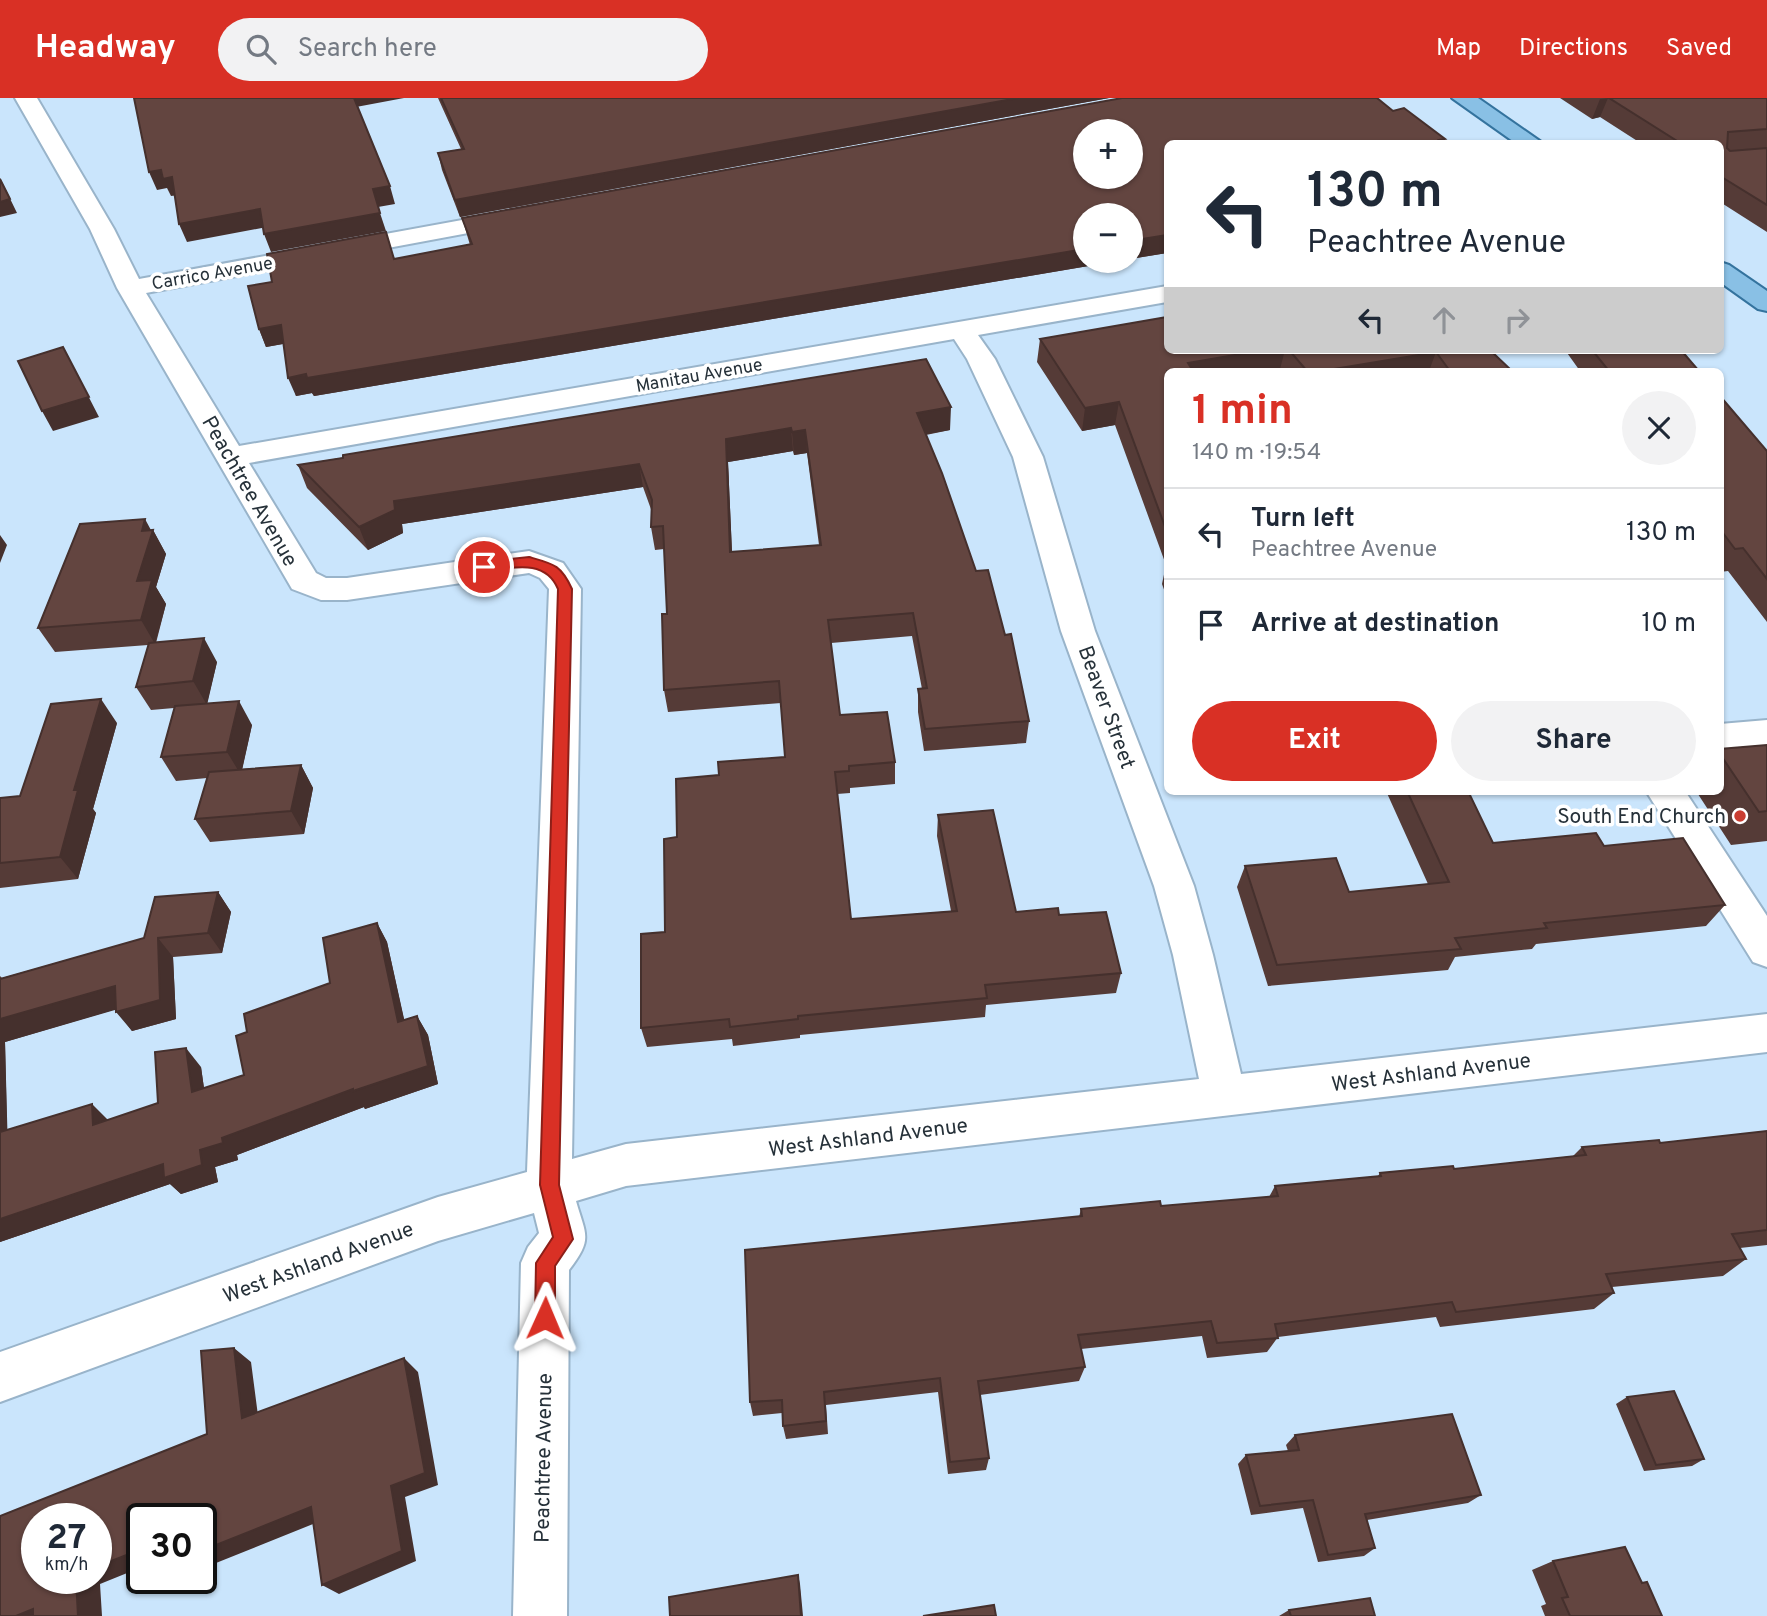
<!DOCTYPE html>
<meta charset="utf-8">
<style>
:root{--surface:#fff;--page:#f2f2f3;--text:#1f2937;--muted:#747a83;--line:#e0e1e3;--accent:#d93025}
body{margin:0;font-family:Overpass,sans-serif;background:var(--page);color:var(--text);height:100vh;display:flex;flex-direction:column;font-size:26px;white-space:nowrap}
*{box-sizing:border-box;margin:0}
p{font-size:23px;color:var(--muted)}
.icon{flex:none;width:38px;height:38px;fill:none;stroke:currentColor;stroke-width:2;stroke-linecap:round;stroke-linejoin:round}
.map{position:relative;flex:1;overflow:hidden}
.sheet{position:absolute;left:1164px;top:270px;width:560px;height:427px;display:flex;flex-direction:column;background:var(--surface);border-radius:10px;box-shadow:0 2px 5px #0004}
.sheet>*{flex:none}
.guide{position:absolute;left:1164px;top:42px;width:560px;height:214px;border-radius:10px;box-shadow:0 2px 5px #0004;background:#fff;color:var(--text);overflow:hidden}
.controls{position:absolute;left:1073px;top:21px;display:grid;gap:14px}
.controls a{display:grid;place-items:center;width:70px;height:70px;border-radius:50%;background:var(--surface);box-shadow:0 2px 5px #0004;font-size:35px}
.speed{position:absolute;left:21px;top:1405px;display:flex;gap:14px;font-size:35px;font-weight:700;text-align:center}
.speed>*{display:grid;place-content:center;width:91px;height:91px;border-radius:50%;background:var(--surface);box-shadow:0 2px 5px #0004;line-height:1}
.speed small{font-size:18px;font-weight:400}
.speed .limit{border:4px solid #111;border-radius:10px;background:#fff;color:#111}
.pin{position:absolute;display:grid;place-items:center;width:60px;height:60px;color:#fff;margin:-30px;border:4px solid #fff;border-radius:50%;box-shadow:0 2px 7px #0007}
.me{position:absolute;width:77px;margin:-38px;rotate:1deg;stroke-linejoin:round;filter:drop-shadow(0 0 5px #0008)}
.turn{display:flex;align-items:center;gap:24px;height:147px;padding:0 28px;font-size:32px}
.turn .icon{width:91px;height:91px;stroke-width:2.5}
.turn b{display:block;font-size:49px;line-height:60px}
.lanes{display:flex;align-items:center;height:66px;padding:0 28px;background:#0003;justify-content:center;gap:35px;direction:ltr}
.lanes .off{opacity:.35}
.round{display:grid;place-items:center;flex:none;width:74px;height:74px;border-radius:37px;background:var(--page)}
.overview{display:flex;align-items:center;justify-content:space-between;height:119px;padding:0 28px}
h1{font-size:42px;font-weight:700;line-height:52px;color:var(--accent)}
.action{display:flex;gap:14px;margin-top:auto;padding:14px 28px}
.action a{flex:1;height:80px;border-radius:42px;background:var(--accent);color:#fff;font-size:28px;font-weight:700;line-height:80px;text-align:center}
.action a+a{background:var(--page);color:var(--text)}
ul{padding:0;list-style:none}
li{display:flex;align-items:center;gap:21px;height:91px;padding:0 28px;border-top:2px solid var(--line)}
li div{flex:1}
li b{display:block;font-size:26px}
li em{font-style:normal}
header{display:flex;align-items:center;gap:42px;box-sizing:border-box;height:98px;padding:0 35px;background:var(--accent);color:#fff}
header strong{font-size:33px}
nav{display:flex;gap:38px;margin-inline-start:auto;font-size:24px}
.search{width:490px;height:63px;background:var(--page);display:flex;align-items:center;gap:18px;box-sizing:border-box;padding:0 24px;border-radius:38px;color:var(--muted);font-size:26px}
.map>svg:first-child{display:block}
.lines{fill:none;stroke-linecap:round;stroke-linejoin:round}
.minor-casing{stroke:#99b4ca;stroke-width:4}
.major-casing{stroke:#34739e;stroke-width:4}
.minor{fill:#fff;fill-rule:evenodd}
.major{fill:#89c0e5;fill-rule:evenodd}
.wall{fill:#553b37;fill-rule:evenodd}
.shaded-wall{fill:#45302d}
.building{fill:#634540;stroke:#45302d;stroke-width:2;fill-rule:evenodd}
.route{fill:#d93025;stroke:#8d1f18;stroke-width:2}
.poi-dot{fill:#c93c30;stroke:#fff;stroke-width:2.5}
.labels{text-anchor:middle;stroke-width:7;stroke-linejoin:round;paint-order:stroke}
.far-street-label{font-size:18px;fill:#263139;stroke:#fff}
.street-label{font-size:21px;fill:#263139;stroke:#fff}
.poi-label{font-size:21px;fill:#263139;stroke:#fff;text-anchor:end}
</style>
<header>
<strong>Headway</strong>
<div class="search"><svg class="icon" aria-label="search" viewBox="0 0 24 24"><circle cx="10" cy="10" r="6"/><path d="M15 15l6 6"/></svg>Search here</div>
<nav><a>Map</a><a>Directions</a><a>Saved</a></nav>
</header>
<div class="map">
<svg width="1767" height="1518" viewBox="0 0 1767 1518">
<rect width="100%" height="100%" fill="#cae5fc"/>
<g class="lines">
<defs>
<path id="minor" d="M15,0h22l77,131 25,50 378,-69 9,2 3,5 -3,5 -9,2 -371,69 93,153 928,-160v16l-189,33 17,24 48,98 52,174 99,255 19,69 28,119 526,-60v38l-1141,134 -50,15c10,35 17,38 -7,69l-2,346h-54l8,-353 7,-16 11,-14 -5,-20 -96,28 -438,161v-50l438,-155 89,-25 22,-583 -9,-11 -11,-5 -182,27h-26l-29,-11 -175,-301 -27,-59zM954,241l13,20 46,98 48,174 93,255 19,69 26,124 -573,65 -54,15 9,-570 -18,-26 -34,-12 -182,27h-21l-10,-5 -67,-110z
M1767,622v26l-47,4v-26z
M1646,693h39l82,125v51l-14,-5z"/>
<path id="major" d="M1452,0h26l66,46h-27z
M1720,164l9,3 38,26v20l-9,-2 -38,-27z"/>
</defs>
<!-- minor casing -->
<use href="#minor" class="minor-casing"/>
<!-- major casing -->
<use href="#major" class="major-casing"/>
<!-- minor -->
<use href="#minor" class="minor"/>
<!-- major -->
<use href="#major" class="major"/>
</g>
<!-- wall -->
<path class="wall" d="M438,0h671l-649,119 -18,-47 -4,-17 23,-4z
M1560,0h207v134l-47,-30v-58h-78l-42,-27 -8,2z
M1393,13l52,28 -278,5v109l-37,6v-44l-45,46h33l-804,135 -2,-3 -16,3 -13,-52 -17,3 -7,-18 135,-70 76,-14 -8,-27z
M1040,241l127,11h323l22,21h-230l-2,-2 -12,2h-101v227l-5,-14 4,-19 -51,-140 -33,6 -45,-69z
M1565,252h116l18,21h-119z
M926,261l24,71 -24,5 50,136 29,64 24,86 -3,22 -102,8 -6,-39v-23h4l-10,-53 -81,7 9,72 55,47v22l-45,4v5l-13,1 14,125 100,-8 -14,-75 1,-21 78,97 43,3 62,58 -5,20 -130,12 -1,12 -185,18v3l-67,8 -1,-7 -85,8 -6,-19 24,-96 12,-95 42,-62 66,-18 -4,-54 -113,9 -4,-22 3,-76 -3,-65 -9,1 -4,-23 1,-15 -9,-25 -241,37 1,9 -35,17 -61,-62 -9,-23zM793,353l1,4 13,-2 12,92 -87,7 -4,-90z
M1720,298l47,55v171l-39,-51 -8,1z
M151,432h2l13,24 -10,33 10,17 -10,39 61,19 -10,41 45,22 -10,44 59,-4 12,23 -9,46 -94,8 -15,-23 12,-41 -31,3 -15,-24 13,-49 -23,2 -15,-23 12,-42 -93,7 -17,-24z
M117,625l-24,86 3,4 -18,66 -78,9v-90l20,-2z
M1767,647v96l-36,4 -35,-54h24v-42z
M1386,693h82l25,52 111,3 121,59 -19,21 -170,18 -4,5 -77,8 -7,13 -180,16 -31,-99 8,-21 104,26 79,-8z
M218,794l13,20 -9,41 -49,4 3,62 -44,12 -16,-22 -111,33 2,88 101,-10 50,-17 43,-36 3,21 40,-13 3,-43 83,-49 47,-60 10,19 17,78 13,-4 11,19 10,49 -73,25 -1,-2 -127,48 1,5 -23,7 3,15 -37,12 -11,-10 -170,58v-266l2,2 142,-40z
M1767,1033v114l-27,3 6,11 -23,17 -111,11 2,6 -20,16 -154,18 -4,-10 -158,20 -11,15 -60,6 -5,-22 -121,13 4,18 -6,14 -99,14 9,63 -3,12 -38,4 -10,-82 -112,13 2,29 -42,5 -3,-13 -1,-13 -29,3 -3,-14 329,-185 2,-8 80,-3 108,-9 6,-11 103,-10 2,-3 74,-4 119,-13 9,-9 78,-4z
M1627,1299l77,62 -12,7 -48,5 -28,-67z
M1295,1337l186,60 -13,8 -101,17 8,28 -11,8 -46,6 -15,-54 -52,7 -13,-51 8,-9 42,-4 -2,-6z
M1553,1463l89,22 20,33h-117l-4,-10 5,-2 -14,-34z
M1289,1512l86,6h-96z"/>
<!-- shaded-wall -->
<path class="shaded-wall" d="M353,0h51l-48,9z
M1018,0h91l-649,119 -5,-17z
M1608,0l-8,19 -8,2 8,-20z
M161,72l11,7 7,18 -8,1 -4,-8 -10,2 -8,-18z
M0,80l17,35 -17,4z
M390,88l5,18 -17,3 8,24 -115,21 -7,-18 109,-45z
M260,111l7,18 -80,15 -8,-18z
M1167,137v18l-37,6v-18z
M1085,151v12h33l-804,135 -2,-3 -16,3 -8,-18z
M281,227l7,18 -22,4 -7,-18z
M63,249l36,70 -46,14 -11,-20z
M1264,252h21l-5,19 -12,2h-82l2,-8z
M1436,254l-7,19h-107z
M1119,304l-4,23 -33,6 3,-23z
M951,309l-1,23 -34,6 1,-23z
M791,330l2,23 -65,11 5,113 -3,-23 -4,-113z
M805,332l2,23 -13,2 -2,-23z
M639,366l4,23 -241,37 1,9 -35,17 -9,-23 35,-26z
M145,421l7,13 1,-2 13,24 -10,33 10,17 -11,40 -14,-24 -4,-39 5,-50z
M0,437l7,10 -7,18z
M204,540l13,24 -10,43 -14,-24z
M101,601l16,24 -24,86 3,4 -18,66 -18,-22 14,-67z
M239,603l13,24 -11,50 -14,-23z
M301,667l12,23 -9,46 -13,-23z
M218,794l13,20 -9,41 -14,-20z
M377,825l10,19 22,99 -11,-19z
M158,840l15,19 3,62 -44,12 -16,-19z
M115,888l17,19 -127,37 3,111 -8,-7v-127z
M417,918l11,19 10,49 -73,25 -1,-2 -127,48 1,5 -23,7 3,15 -37,12 -11,-10 -170,58v-23l200,-69 22,-12z
M186,950l15,19 6,43 -15,-18z
M92,1006l18,18 -17,3z
M234,1250l17,14 9,69 -18,-13z
M404,1260l14,14 20,113 -33,12 11,64 -77,33 -17,-9 69,-99z
M311,1409l17,11 -127,51v-18z
M142,1451v18l-42,17 2,32h-24l-2,-38h20v-11z
M798,1477l2,9 3,32h-2z
M33,1511l23,7h-40z"/>
<!-- building -->
<path class="building" d="M134,0h220l36,88 -17,3 7,24 -116,21 -4,-25 -81,15 -7,-47 -9,2 -2,-9 -12,2z
M441,0h577l-563,102 -17,-47 26,-4z
M1122,0h255l16,13 11,-3 41,31 -6,1 4,4h-276v91l-37,6v-26h-45v34l-778,129 -1,-4 -18,4 -7,-53 -22,4 -11,-43 24,-4 -5,-28 119,-22 8,27 78,-15 -10,-26zM1085,33h45v46h-45z
M1609,0h158v31l-39,3 -1,16 3,3 37,-3v57l-47,-29v-32h-38z
M0,81l10,20 -10,3z
M1167,219v33h97l-76,13 5,8h-26v161l-48,-130 -34,6 -45,-69z
M63,249l26,50 -47,14 -24,-50z
M1289,252h201l22,21h-62l-14,-19 -114,19h-15z
M1592,252h89l18,21h-90z
M926,261l25,48 -34,6 25,60 34,98 12,-1 17,65 6,-1 18,87 -104,8 -7,-40 9,-1 -14,-75 -85,7 12,95 47,-3 8,50 -46,4v5l-14,1 16,147 106,-8 -19,-96 55,-5 23,102 42,-4 1,7 47,-3 15,61 -136,12 2,13 -189,18v3l-68,8 -1,-8 -88,9v-94l24,-2 -1,-93 13,-2 -1,-58 43,-4 -1,-13 67,-5 -6,-76 -115,9 -2,-76h5l-4,-88 -12,1 1,-27 -13,-36 -245,37 1,9 -36,17 -61,-62 45,-7v-3zM791,330l1,4 13,-2 16,115 -91,7 -4,-113z
M1720,298l47,55v128l-24,-31 -8,1 -15,-20z
M145,421l-3,12 11,-1 -16,51 15,-1 -11,40 -103,8 42,-104z
M204,540l-11,43 -57,6 13,-44z
M101,601l-27,91h4l-18,67 -60,6v-65l20,-2 31,-92z
M239,603l-12,51 -66,5 14,-51z
M1767,647v66l-8,1 -39,-58v-5z
M301,667l-10,46 -96,8 14,-47z
M1407,693h61l25,52 103,-10 8,13 79,-8 42,67 -181,18 3,5 -92,10 6,11 -184,16 -32,-99 91,-8 13,34 100,-10z
M218,794l-10,41 -50,5 2,62 -44,12 -1,-26 -115,33v-40l144,-41 11,-41z
M377,825l21,99 19,-6 11,50 -75,25v-2l-131,49 1,5 -23,7 2,15 -38,13 -1,-14 -163,55v-87l92,-28 1,21 65,-22 -3,-51 31,-4 6,44 52,-17 -8,-39 11,-4 -3,-18 86,-31 -7,-45z
M1767,1033v99l-35,4 14,25 -140,15 8,19 -158,19 -4,-10 -177,22 3,14 -61,5 -6,-22 -133,14 7,32 -107,14 11,77 -39,4 -10,-84 -116,14 2,29 -43,5 -1,-26 -32,2 -5,-152 337,-34 -1,-7 79,-8 1,5 117,-10 -3,-10 106,-10 -1,-3 73,-7 1,3 132,-14 -4,-8 77,-7 1,3z
M234,1250l8,70 162,-60 21,115 -34,13 11,65 -80,34 -11,-78 -110,44v-32h-59v30l-46,18v-48h-59v59h39l2,38h-45v-7l-17,7h-16v-100l207,-82 -6,-83z
M1674,1293l30,68 -48,6 -29,-68z
M1452,1316l29,81 -116,19 10,34 -47,7 -15,-55 -53,6 -14,-51 53,-5 -4,-15z
M1625,1449l17,36 5,-1 15,34h-92l-8,-18 6,-1 -15,-36z
M798,1477l3,41h-131l-1,-19z
M1370,1500l5,18h-84l-2,-6z
M994,1507l2,11h-73z"/>
<!-- route -->
<path class="route" d="M529,459c25,7 32,8 43,32l-13,596 14,54 -18,27v52l-3,7 -7,3 -7,-3 -3,-7 1,-55 17,-26 -13,-52 18,-596c-13,-31 -46,-21 -74,-18l-6,-4 6,-5z"/>
<!-- markers -->
<circle class="poi-dot" cx="1740" cy="718" r="7"/>
<g class="labels">
<!-- far-street labels -->
<g class="far-street-label">
<text transform="translate(212 175) rotate(-10)" y="6">Carrico Avenue</text>
<text transform="translate(699 277) rotate(-10)" y="6">Manitau Avenue</text>
</g>
<!-- street labels -->
<g class="street-label">
<text transform="translate(250 393) rotate(60)" y="7">Peachtree Avenue</text>
<text transform="translate(1107 609) rotate(70)" y="7">Beaver Street</text>
<text transform="translate(1431 974) rotate(-7)" y="7">West Ashland Avenue</text>
<text transform="translate(868 1039) rotate(-7)" y="7">West Ashland Avenue</text>
<text transform="translate(318 1164) rotate(-20)" y="7">West Ashland Avenue</text>
<text transform="translate(543 1360) rotate(-89)" y="7">Peachtree Avenue</text>
</g>
<!-- poi labels -->
<g class="poi-label">
<text x="1726" y="725">South End Church</text>
</g>
</g>
</svg>
<div class="controls">
<a>+</a>
<a>−</a>
</div>
<div class="speed"><div>27<small>km/h</small></div><div class="limit">30</div></div>
<div class="pin" style="left:484px;top:469px;background:#d93025"><svg class="icon" aria-label="arrive" viewBox="0 0 24 24"><path d="M6 21V4h12l-3 4 3 4H6"/></svg></div>
<svg class="me" style="left:545px;top:1220px" viewBox="-20 -20 40 40"><path d="M0-17L14 15 0 8-14 15z" fill="#d93025" stroke="#fff" stroke-width="4"/></svg>
<div class="guide">
<div class="turn"><svg class="icon" aria-label="left" viewBox="0 0 24 24"><path d="M17 20v-9H6M10 6l-5 5 5 5"/></svg><div><b>130 m</b>Peachtree Avenue</div></div>
<div class="lanes"><svg class="icon" aria-label="left" viewBox="0 0 24 24"><path d="M17 20v-9H6M10 6l-5 5 5 5"/></svg><svg class="icon off" aria-label="ahead" viewBox="0 0 24 24"><path d="M12 20V5M6 11l6-6 6 6"/></svg><svg class="icon off" aria-label="right" viewBox="0 0 24 24"><path d="M7 20v-9h11M14 6l5 5-5 5"/></svg></div>
</div>
<section class="sheet">
<div class="overview"><div><h1>1 min</h1><p>140 m · 19:54</p></div><a class="round"><svg class="icon" aria-label="close" viewBox="0 0 24 24"><path d="M6 6l12 12M18 6L6 18"/></svg></a></div>
<ul>
<li><svg class="icon" aria-label="left" viewBox="0 0 24 24"><path d="M17 20v-9H6M10 6l-5 5 5 5"/></svg><div><b>Turn left</b><p>Peachtree Avenue</p></div><em>130 m</em></li>
<li><svg class="icon" aria-label="arrive" viewBox="0 0 24 24"><path d="M6 21V4h12l-3 4 3 4H6"/></svg><div><b>Arrive at destination</b></div><em>10 m</em></li>
</ul>
<div class="action"><a>Exit</a><a>Share</a></div>
</section>
</div>
